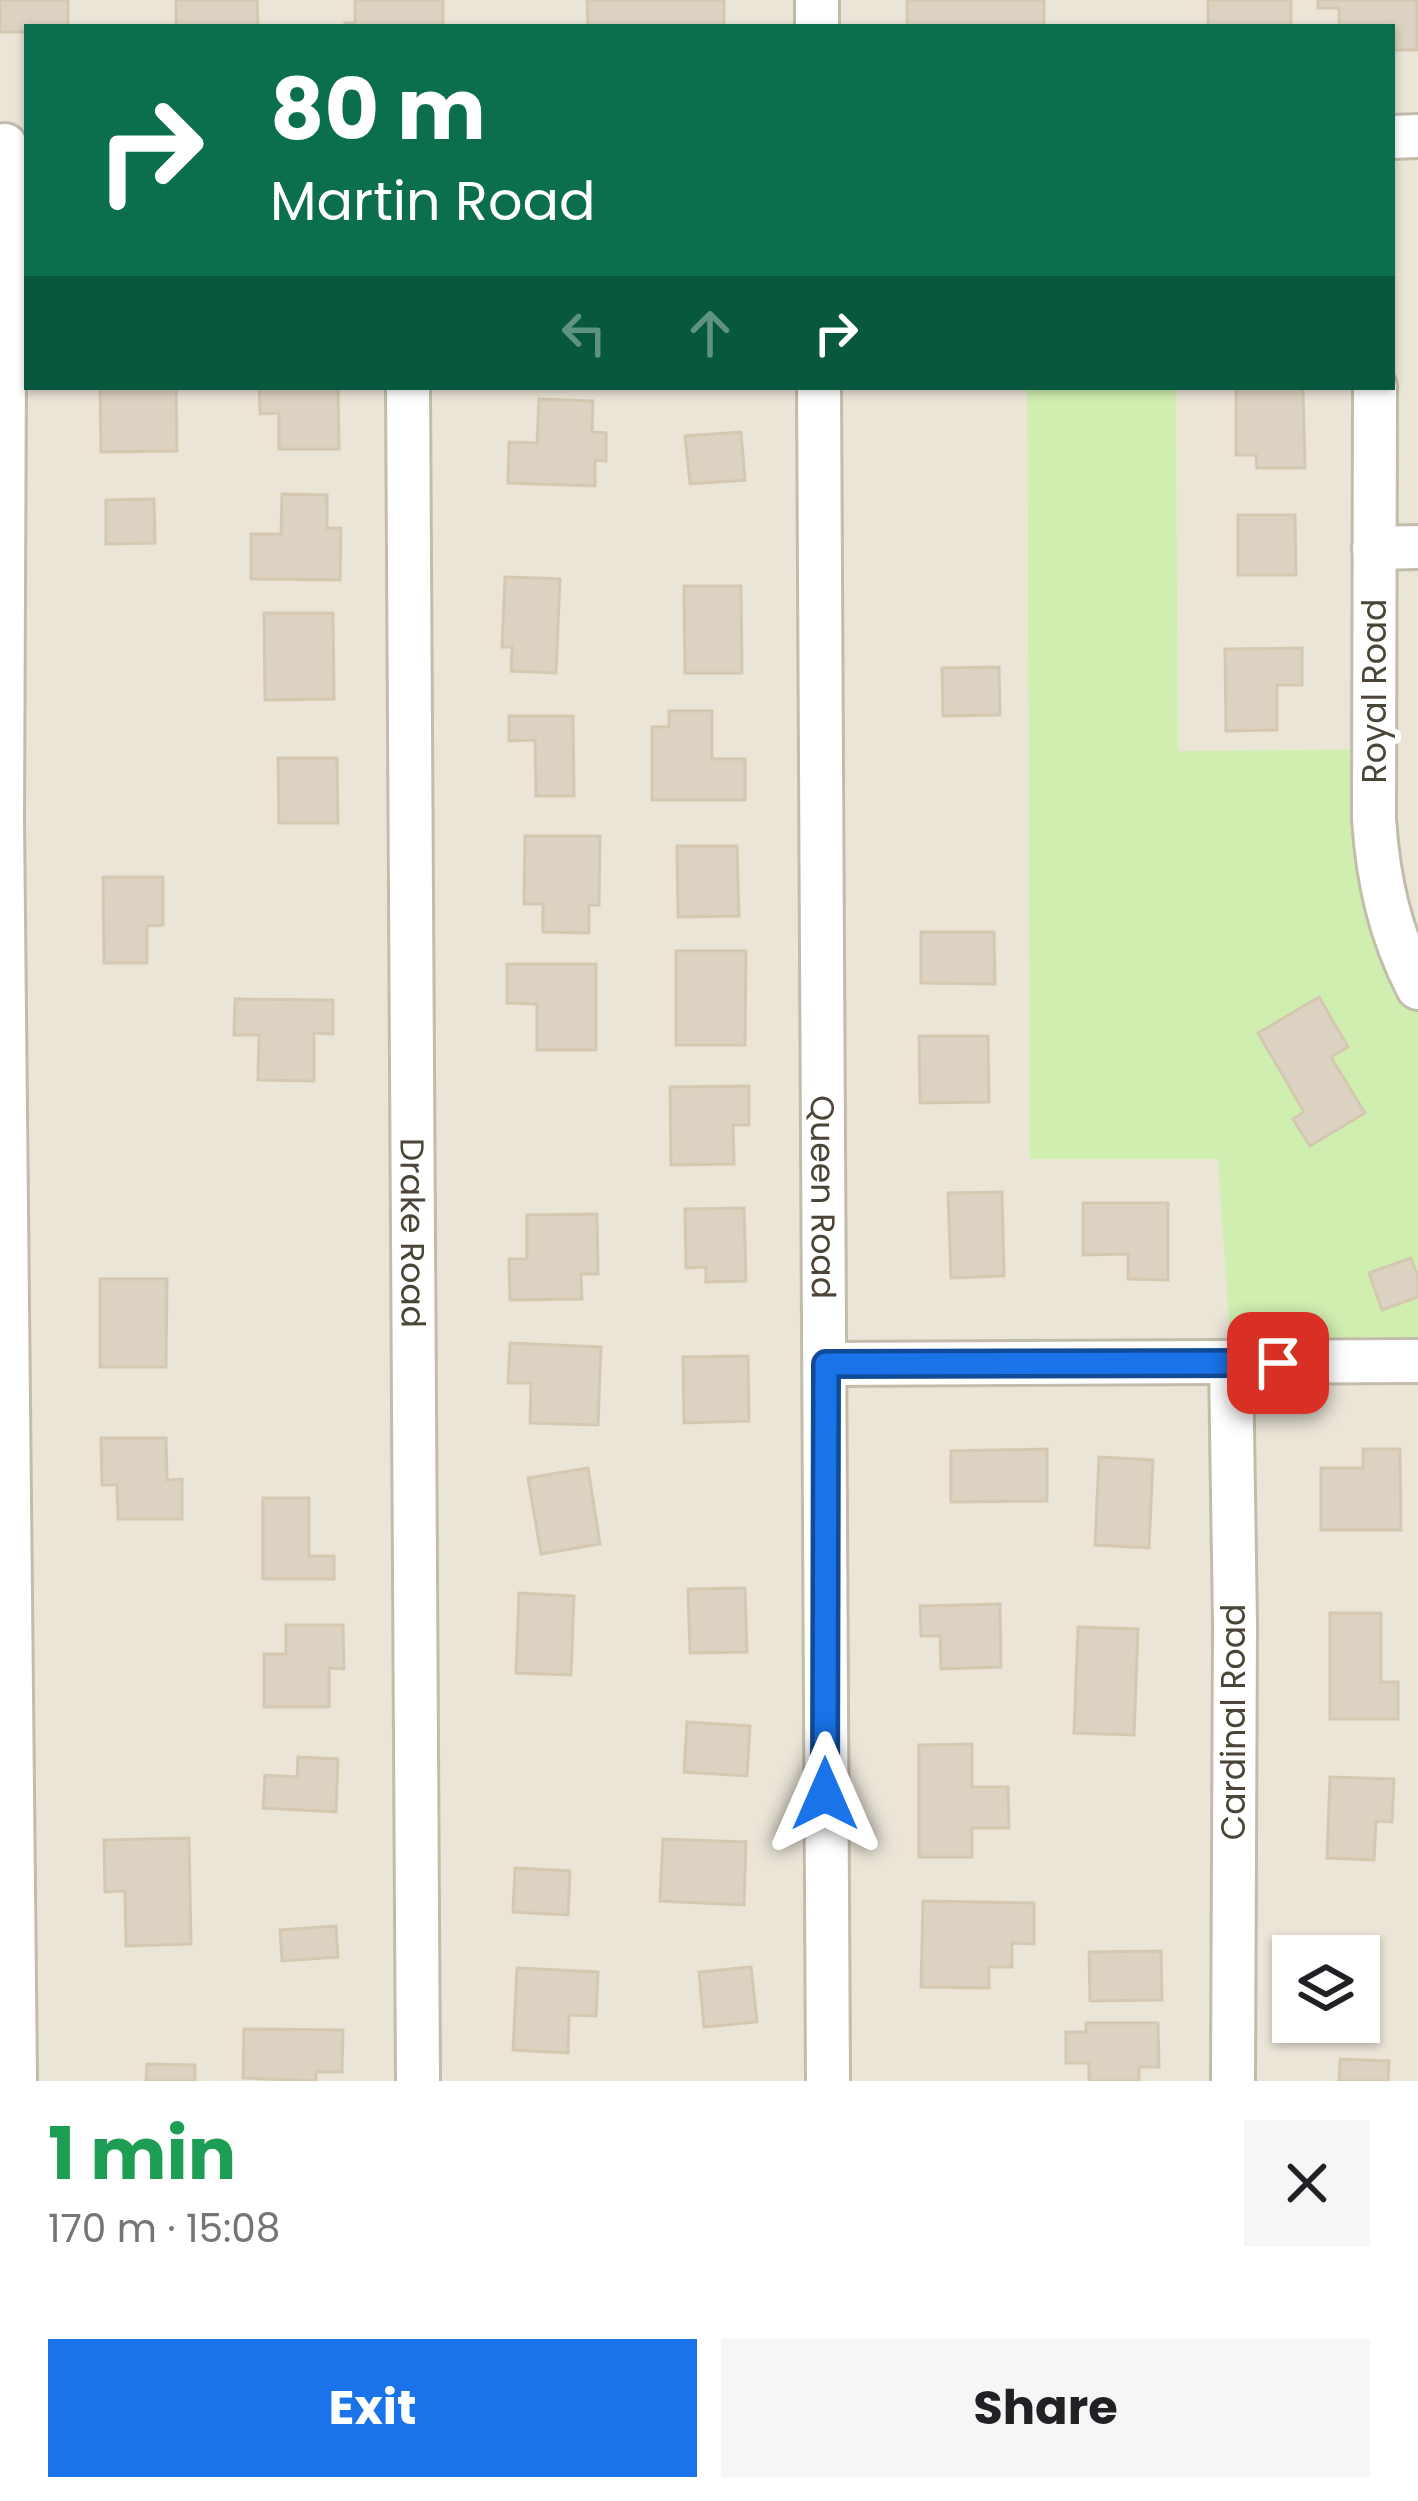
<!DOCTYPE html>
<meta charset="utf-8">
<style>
:root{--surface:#fff;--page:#f6f6f6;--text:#202124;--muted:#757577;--accent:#1a73e8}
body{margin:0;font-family:Poppins,sans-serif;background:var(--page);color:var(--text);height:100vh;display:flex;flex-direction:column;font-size:45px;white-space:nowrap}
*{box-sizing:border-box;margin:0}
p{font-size:39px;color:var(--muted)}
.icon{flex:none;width:66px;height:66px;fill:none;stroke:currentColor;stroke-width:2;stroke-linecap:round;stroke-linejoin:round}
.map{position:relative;height:2081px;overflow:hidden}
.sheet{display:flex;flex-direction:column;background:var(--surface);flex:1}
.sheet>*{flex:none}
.hud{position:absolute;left:24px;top:24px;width:1371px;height:366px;border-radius:0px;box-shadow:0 3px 9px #0004;background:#0b6e4f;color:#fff;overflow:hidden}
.controls{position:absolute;left:1272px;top:1935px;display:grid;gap:24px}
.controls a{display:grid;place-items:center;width:108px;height:108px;border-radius:0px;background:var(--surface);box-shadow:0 3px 9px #0004;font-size:60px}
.pin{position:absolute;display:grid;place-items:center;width:102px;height:102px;color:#fff;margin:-51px;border-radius:24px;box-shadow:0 6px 18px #0006}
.me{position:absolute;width:132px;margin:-66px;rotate:0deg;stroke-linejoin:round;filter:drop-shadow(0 0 9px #0008)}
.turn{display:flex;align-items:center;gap:42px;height:252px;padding:0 48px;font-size:54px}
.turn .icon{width:156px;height:156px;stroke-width:2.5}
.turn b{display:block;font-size:84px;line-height:102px}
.lanes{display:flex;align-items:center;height:114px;padding:0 48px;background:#0003;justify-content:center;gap:60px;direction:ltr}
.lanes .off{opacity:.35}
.round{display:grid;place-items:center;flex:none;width:126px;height:126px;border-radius:0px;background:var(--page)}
.summary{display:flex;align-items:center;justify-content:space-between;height:204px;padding:0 48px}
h1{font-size:72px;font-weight:700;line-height:90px;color:#1e9e55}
.primary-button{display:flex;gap:24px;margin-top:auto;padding:24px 48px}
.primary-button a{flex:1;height:138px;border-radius:0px;background:var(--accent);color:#fff;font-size:48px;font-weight:700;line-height:138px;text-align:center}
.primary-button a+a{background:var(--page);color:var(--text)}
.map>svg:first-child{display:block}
.residential{fill:#ebe5d8;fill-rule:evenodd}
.green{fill:#d0eeb0}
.building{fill:#dcd2c1;stroke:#d5c8b1;stroke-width:3}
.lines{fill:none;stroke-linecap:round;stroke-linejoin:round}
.minor-casing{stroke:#c3bcab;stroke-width:48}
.minor{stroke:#fff;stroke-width:42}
.route-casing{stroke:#114b97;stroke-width:30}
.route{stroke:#1a73e8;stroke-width:21}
.labels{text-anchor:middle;stroke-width:12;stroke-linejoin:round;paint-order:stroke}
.street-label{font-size:33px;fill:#4c4437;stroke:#fff}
</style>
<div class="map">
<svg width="1418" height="2081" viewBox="0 0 1418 2081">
<rect width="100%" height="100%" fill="#f6f3ea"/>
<!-- residential -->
<path class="residential" d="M0,0h1418v971l-51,-222 -189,2 -2,-364h216v-360h-1365v360h1000l3,771h189l199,204v719h-1418zM1293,1956h66v66h-66z"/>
<!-- green -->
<path class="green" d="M1027,387h149l2,364 189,-2 51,222v391l-186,7 -14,-210h-188z"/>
<!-- building -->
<path class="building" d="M0,0h68v27h-41v5h-27z
M176,0h81l1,27h-82z
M355,0h88v27h-98v-4h10z
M587,0h137v27h-136z
M907,0h137v27h-137z
M1208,0h83v27h-83z
M1318,0h99v50h-25v-23h-53v-19h-21z
M100,387h76l1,64 -76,1z
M259,387h79l1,62h-60v-36l-19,1z
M1236,387h67l2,81h-48l-1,-13h-20z
M539,399l54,2 -1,31 14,1v28l-11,-1v26l-87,-3 1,-41 28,1z
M741,432l4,48 -55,4 -5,-48z
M282,494l45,1v33h14l-1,52 -89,-1v-45h30z
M154,499l1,44 -49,1v-44z
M1238,515h57l1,60h-58z
M505,577l55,2 -4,94 -45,-2 1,-24h-10z
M684,586h57l1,87h-57z
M264,613h69l1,86 -69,1z
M1302,648v37h-25v45l-51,1 -1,-82z
M999,667l1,48 -57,1 -1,-48z
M669,711h43v48h33v41h-93v-73h17z
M509,716h64l1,80h-38l-1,-56 -26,1z
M278,758h59l1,65h-59z
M525,836h75l-1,69h-10v28l-46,-1v-28h-19z
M677,846h60l2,70 -61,1z
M103,877h60v48l-16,1v37h-43z
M921,932h73l1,52 -74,-1z
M676,951h70l-1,94h-69z
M507,964h89v86h-59v-46l-30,-1z
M1319,997l29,50 -17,10 34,56 -55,33 -17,-27 11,-7 -46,-79z
M235,999l98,1v34l-19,-1v48l-56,-1 1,-45h-25z
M919,1036h69l1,66 -69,1z
M749,1086v39h-16l1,39 -63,1 -1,-78z
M1002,1192l2,84 -53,2 -3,-85z
M1083,1203h85v77l-40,-1v-25l-45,1z
M744,1208l2,73 -40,1v-15l-20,1 -1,-59z
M597,1214l1,60h-17l1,25 -72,1 -1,-41h18v-44z
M1411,1258l7,19v20l-36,13 -13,-37z
M100,1279h67l-1,88h-66z
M510,1343l91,4 -3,78 -68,-2 1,-40h-23z
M748,1356l1,65 -65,2 -1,-66z
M101,1438h65l1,42 15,-1v40h-64l-1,-34h-15z
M1047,1449v52l-96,1v-51z
M1363,1449h37l1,81h-80v-62h42z
M1099,1457l54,3 -4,88 -54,-3z
M588,1468l12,76 -59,10 -13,-76z
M263,1498h46v58h25v23h-71z
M745,1588l2,64 -57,1 -2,-64z
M519,1593l55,3 -3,79 -55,-2z
M1000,1604l1,63 -60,2 -1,-33h-19l-1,-30z
M1330,1613h51v69h17v37h-68z
M286,1625h57l1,44 -15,-1v39h-65v-53h22z
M1078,1627l60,2 -4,106 -60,-2z
M687,1722l63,4 -3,50 -63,-4z
M972,1744v43h36l1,41h-37v29h-53v-112z
M298,1757l40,2 -2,53 -73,-4 2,-33 32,2z
M1330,1777l64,2 -2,43 -16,-1 -2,39 -47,-2z
M189,1838l2,106 -65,2 -1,-55 -20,1 -1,-52z
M663,1839l83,3 -2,63 -84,-4z
M515,1868l55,3 -2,44 -55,-3z
M923,1901l111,2v41l-22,-1v24h-23v21l-68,-1z
M336,1926l2,31 -56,4 -2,-31z
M1161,1951l1,49 -72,1 -1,-49z
M751,1967l6,55 -53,5 -5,-55z
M517,1968l81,4 -2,44 -27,-1 -1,38 -55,-3z
M1086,2023h72l1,44h-20v14h-50v-18h-23v-31h20z
M244,2029l99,1 -1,42h-26v9l-73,-3z
M1340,2059l49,2 -1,20h-49z
M147,2064l48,1v16h-49z"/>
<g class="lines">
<defs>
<g id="minor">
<path d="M817,0v27"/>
<path d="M1392,137l26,-1"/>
<path d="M5,145l-3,674 13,1262"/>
<path id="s1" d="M408,387l10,1694"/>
<path id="s2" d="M819,387l9,1694"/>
<path d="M1375,387l-1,432c4,61 16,115 44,169"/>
<path d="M1374,548l44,-1"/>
<path d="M1231,1363l4,261 -2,457"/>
<path d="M826,1364l592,-3"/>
</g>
</defs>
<!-- minor casing -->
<use href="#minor" class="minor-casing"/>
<!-- minor -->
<use href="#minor" class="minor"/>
</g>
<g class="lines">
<defs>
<path id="route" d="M825,1794l1,-430 452,-1"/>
</defs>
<!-- route casing -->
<use href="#route" class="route-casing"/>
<!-- route -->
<use href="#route" class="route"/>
</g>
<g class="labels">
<!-- street labels -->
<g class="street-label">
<text transform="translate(1374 691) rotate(-90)" y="12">Royal Road</text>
<text dy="12" stroke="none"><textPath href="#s2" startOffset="810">Queen Road</textPath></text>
<text dy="12" stroke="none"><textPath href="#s1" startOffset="846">Drake Road</textPath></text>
<text transform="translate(1233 1722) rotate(-90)" y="12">Cardinal Road</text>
</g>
</g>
</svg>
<div class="controls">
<a><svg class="icon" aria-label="layers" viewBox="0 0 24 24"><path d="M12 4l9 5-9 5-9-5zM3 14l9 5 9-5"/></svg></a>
</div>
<div class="pin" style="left:1278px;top:1363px;background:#d93025"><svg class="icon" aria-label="arrive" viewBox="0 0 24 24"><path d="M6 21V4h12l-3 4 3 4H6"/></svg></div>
<svg class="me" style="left:825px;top:1794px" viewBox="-20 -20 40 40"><path d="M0-17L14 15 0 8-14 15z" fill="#1a73e8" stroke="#fff" stroke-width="4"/></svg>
<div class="hud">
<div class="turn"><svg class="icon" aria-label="right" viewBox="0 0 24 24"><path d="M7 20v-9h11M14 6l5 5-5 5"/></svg><div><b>80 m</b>Martin Road</div></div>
<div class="lanes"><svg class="icon off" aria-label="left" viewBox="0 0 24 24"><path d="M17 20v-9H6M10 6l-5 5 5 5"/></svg><svg class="icon off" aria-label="ahead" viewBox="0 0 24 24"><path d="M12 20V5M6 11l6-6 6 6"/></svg><svg class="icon" aria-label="right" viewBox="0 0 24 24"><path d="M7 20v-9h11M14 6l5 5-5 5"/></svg></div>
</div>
</div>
<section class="sheet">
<div class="summary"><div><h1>1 min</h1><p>170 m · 15:08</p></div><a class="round"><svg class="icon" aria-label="close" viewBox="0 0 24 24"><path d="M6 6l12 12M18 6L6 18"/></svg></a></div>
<div class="primary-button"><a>Exit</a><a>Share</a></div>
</section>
